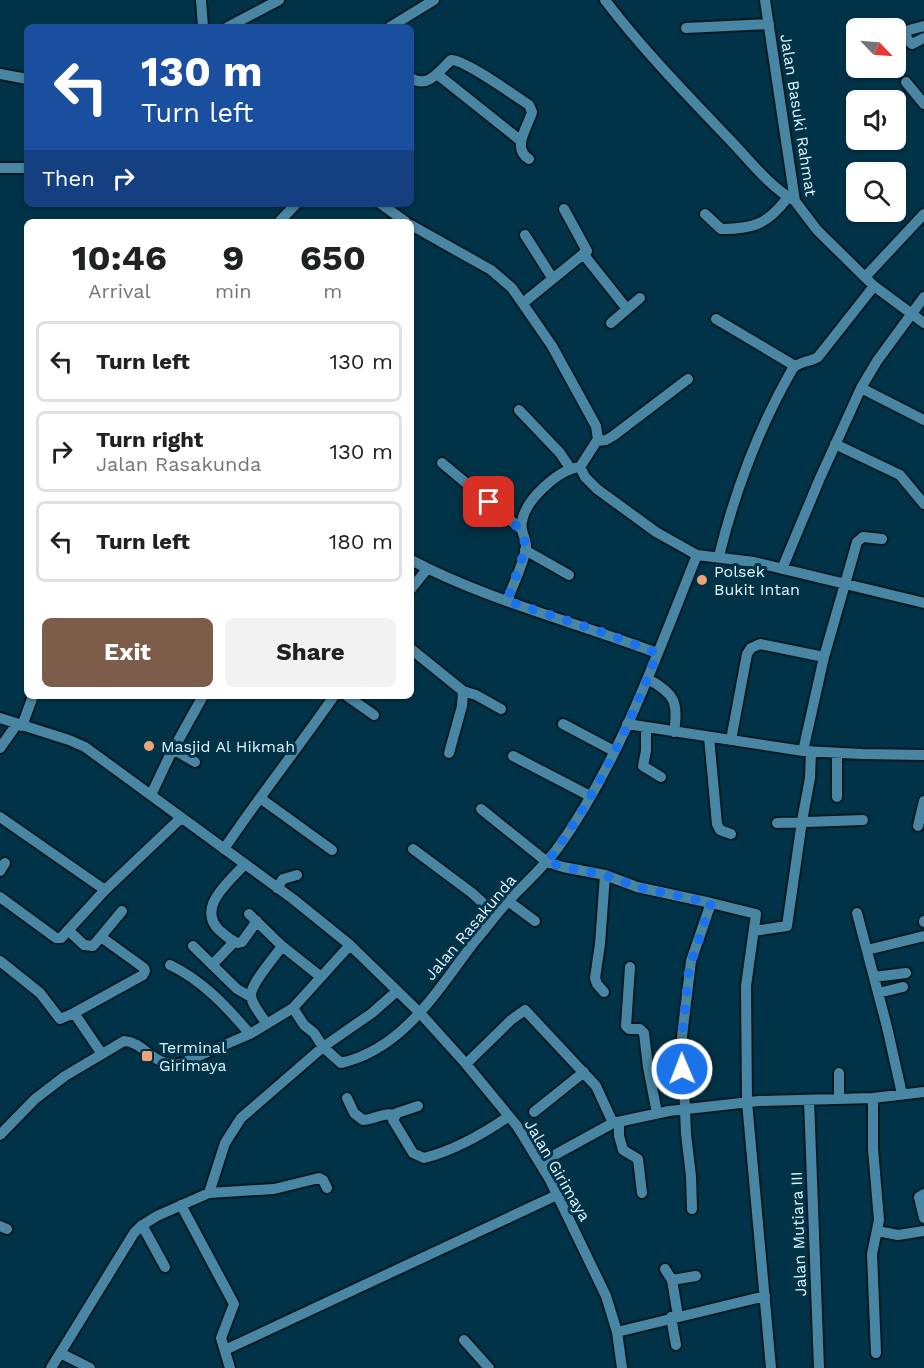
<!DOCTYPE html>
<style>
:root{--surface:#fff;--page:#f2f2f2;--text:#202124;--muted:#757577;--line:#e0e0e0;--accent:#7d5c49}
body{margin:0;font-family:"Work Sans",sans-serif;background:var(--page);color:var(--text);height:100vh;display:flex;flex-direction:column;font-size:22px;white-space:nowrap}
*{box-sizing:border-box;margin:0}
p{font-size:20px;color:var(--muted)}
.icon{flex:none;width:33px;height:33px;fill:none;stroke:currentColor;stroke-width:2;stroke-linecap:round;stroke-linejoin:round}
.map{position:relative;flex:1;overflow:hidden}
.drawer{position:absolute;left:24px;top:219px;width:390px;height:480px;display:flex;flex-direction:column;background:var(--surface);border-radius:9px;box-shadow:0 2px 4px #0004}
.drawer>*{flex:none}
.top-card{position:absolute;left:24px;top:24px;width:390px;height:183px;border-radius:9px;box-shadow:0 2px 4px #0004;background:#1a4fa0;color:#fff;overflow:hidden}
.needle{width:39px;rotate:115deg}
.tools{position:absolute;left:846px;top:18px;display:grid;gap:12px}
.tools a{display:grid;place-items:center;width:60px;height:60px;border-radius:9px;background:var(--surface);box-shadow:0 2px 4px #0004;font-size:30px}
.pin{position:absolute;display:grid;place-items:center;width:51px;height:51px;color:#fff;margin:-26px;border-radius:12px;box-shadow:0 3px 9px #0006}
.me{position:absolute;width:66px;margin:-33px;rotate:359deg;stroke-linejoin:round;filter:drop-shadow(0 0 4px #0008)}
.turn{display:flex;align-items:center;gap:21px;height:126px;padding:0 18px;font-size:27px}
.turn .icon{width:78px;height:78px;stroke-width:2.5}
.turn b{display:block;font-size:42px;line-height:51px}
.then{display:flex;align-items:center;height:57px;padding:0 18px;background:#0003;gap:12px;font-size:22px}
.eta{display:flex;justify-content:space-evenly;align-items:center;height:102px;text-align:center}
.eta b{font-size:36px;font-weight:700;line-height:42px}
.action{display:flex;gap:12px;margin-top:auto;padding:12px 18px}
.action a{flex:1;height:69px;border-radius:9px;background:var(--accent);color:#fff;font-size:24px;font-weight:700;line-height:69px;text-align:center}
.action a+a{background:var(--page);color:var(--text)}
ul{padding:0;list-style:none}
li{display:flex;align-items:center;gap:18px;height:81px;margin:0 12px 9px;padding:0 6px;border:3px solid var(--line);border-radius:9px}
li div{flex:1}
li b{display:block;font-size:22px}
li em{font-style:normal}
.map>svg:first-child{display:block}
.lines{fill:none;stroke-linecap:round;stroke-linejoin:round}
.minor-casing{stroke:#051921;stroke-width:14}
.minor{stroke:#4886a3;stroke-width:10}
.route{stroke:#1a73e8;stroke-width:10;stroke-dasharray:0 18}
.poi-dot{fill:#efa377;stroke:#003347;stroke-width:2}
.labels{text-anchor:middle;stroke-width:6;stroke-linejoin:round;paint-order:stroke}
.street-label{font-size:16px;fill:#e0f3fc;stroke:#003347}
.poi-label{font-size:16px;fill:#e0f3fc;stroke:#003347;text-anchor:start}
</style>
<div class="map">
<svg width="924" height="1368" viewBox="0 0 924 1368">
<rect width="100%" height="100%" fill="#003347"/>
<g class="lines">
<defs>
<path id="minor" d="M201,0l2,27
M605,0c38,50 83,96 126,141 20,21 39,46 64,60
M765,0l30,201 22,29 57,56 50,37
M924,26l-15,4 -3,5 1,4 5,5 12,-6
M228,27l51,-27
M390,27l44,-27
M686,28l83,-4
M0,74l27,5
M437,74l84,67
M411,78c17,11 28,-7 40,-18 13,-1 64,36 78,45l3,7c-4,15 -21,36 -3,47
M906,82l18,22
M0,168h27
M381,204l25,18
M705,214l16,15c33,0 47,-5 67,-32
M279,222l17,-18
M411,225l80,45 21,18 40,58 44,80 2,13 -18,28 5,10 12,12 59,43 41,23 57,7 170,41
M525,235l28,44
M584,255l43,54
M865,277l59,-63
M523,303l64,-52 -23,-42
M716,319l79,47
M611,323l29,-25
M861,388l63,32
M519,410l41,43 10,15
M597,441l9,-1 7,-4 75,-57
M835,444l65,31 24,29
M442,463l79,66
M525,550l44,25
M719,556c16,-65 40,-129 74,-188 7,-7 17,-6 25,-11l56,-71
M411,560c78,41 165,62 246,93
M782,569l38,-91 41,-90 16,-27 47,-64
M411,589l16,-20
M507,601c6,-17 16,-35 19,-53 1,-10 -7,-17 -4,-27 4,-22 37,-52 58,-54
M411,649l52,42 -1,15 -13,47
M648,679c26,14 31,23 26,53
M463,691l13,4 25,14
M347,696l27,19
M0,718l69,22 16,7 208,152 57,46 70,68 46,51 51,62 33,54 56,116 11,36 5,36
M563,724l51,27
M627,724l176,27 21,-94 33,-115 6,-5 19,2
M22,726l11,-30
M646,728v23l-3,15 18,11
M709,737l8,87 3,6 11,4
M731,740l16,-86 4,-6 9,-4 64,13
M0,748l17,-24
M173,749l22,13
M804,751l58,3 62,1
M513,756l77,40
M151,795l18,-38 34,-61
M837,797v-44
M260,798l72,52
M481,809l66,53 16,5 42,8 32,12 74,16 -20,58 -9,75 4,98 5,42 1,33
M0,817l105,73
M777,823l86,-3
M918,826l6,-25
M224,849c35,-52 74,-101 110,-153
M413,849l59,44 24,22
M245,864c-15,17 -49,43 -26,66 6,5 12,11 19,13l4,-1 15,-21
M0,871l5,-8
M277,888l6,-9 14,-4
M0,897l56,41h5l44,-48 76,-72
M508,901l27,20
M711,903l45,11 -10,72 1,116 24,266
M857,913l30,114 15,67
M249,914l33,32 39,31
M924,921v1
M68,930l16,15 9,1 29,-35
M754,931l33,-5 15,-105 8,-43 1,-27
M193,946l44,43 14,8
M867,950l57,-14
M0,961l40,32 20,26 14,-6 28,41
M170,965c32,15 57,42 80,69
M212,965l22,-23
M630,967l-4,59 3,3h11l4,4 4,34 9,46
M874,977l32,-4
M604,992l-7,-8 -2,-6 5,-34 5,-69
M878,993l25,-6
M293,1008l11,17 10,8 9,14 18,16c63,-14 97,-74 134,-122 12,-14 23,-29 35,-42 16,-16 33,-32 47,-50 63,-87 100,-195 140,-294
M74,1013l69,-38 2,-4 -1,-3 -43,-31
M267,1024c-5,-8 -16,-20 -16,-29 0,-12 24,-38 31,-49
M466,1064l45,-44 14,-10 71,76 17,37
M839,1073v26
M347,1098l7,15 9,7c11,0 20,-8 31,-5
M873,1098v51l6,71 -7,34 4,99
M809,1100l10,268
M418,1106l-21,7 -4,7 20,33 11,5c31,-8 59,-24 85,-42
M534,1112l50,-40
M619,1122v14l4,14 15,9 4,34
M0,1135l35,-36 30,-23 59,-35c21,1 28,26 56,23l70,-30 43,-26 57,-63
M540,1163l73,-40 56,-12 90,-10 114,-3 51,-6
M209,1193l16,-50 16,-25 82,-71 49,-34 25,-22
M924,1194l-5,3 5,21
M181,1205l53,99 -13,34 9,30
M142,1225l23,42
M0,1226l7,3
M877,1231l21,4 26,-4
M665,1269l7,11 6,36
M672,1280l24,-4
M671,1317l5,28
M617,1332l148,-36
M464,1340l25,28
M225,1350l332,-155
M60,1353l30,15
M51,1368l83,-135 7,-7 16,-10 52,-23 65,-4 45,-11 4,2 4,8"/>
</defs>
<!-- minor casing -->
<use href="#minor" class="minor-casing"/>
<!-- minor -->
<use href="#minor" class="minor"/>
</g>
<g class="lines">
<!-- route -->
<path class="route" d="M489,502c15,13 38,26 36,48l-18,51 92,30 58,22c-27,73 -63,147 -110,209l16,5 42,8 32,12 74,16 -22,66 -7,67v33"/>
</g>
<!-- markers -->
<g class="poi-dot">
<circle cx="702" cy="580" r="6"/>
<circle cx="149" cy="746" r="6"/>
<rect x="141" y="1050" width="12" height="12" rx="3"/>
</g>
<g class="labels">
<!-- street labels -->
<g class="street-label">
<text transform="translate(799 115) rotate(81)" y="6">Jalan Basuki Rahmat</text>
<text transform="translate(470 927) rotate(-50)" y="6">Jalan Rasakunda</text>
<text transform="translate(558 1170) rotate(60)" y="6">Jalan Girimaya</text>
<text transform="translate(798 1234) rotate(-92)" y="6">Jalan Mutiara III</text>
</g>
<!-- poi labels -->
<g class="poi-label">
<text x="714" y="577">Polsek<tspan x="714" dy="18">Bukit Intan</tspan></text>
<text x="161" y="752">Masjid Al Hikmah</text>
<text x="159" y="1053">Terminal<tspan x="159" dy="18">Girimaya</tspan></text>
</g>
</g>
</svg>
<div class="tools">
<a><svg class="needle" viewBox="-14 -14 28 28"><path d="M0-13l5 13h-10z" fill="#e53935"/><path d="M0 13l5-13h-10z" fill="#757577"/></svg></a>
<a><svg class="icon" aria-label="sound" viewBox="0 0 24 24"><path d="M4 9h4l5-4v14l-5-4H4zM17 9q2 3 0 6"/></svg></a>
<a><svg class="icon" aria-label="search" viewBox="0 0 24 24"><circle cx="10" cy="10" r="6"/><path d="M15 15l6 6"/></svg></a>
</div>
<div class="pin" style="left:489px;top:502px;background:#d93025"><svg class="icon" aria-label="arrive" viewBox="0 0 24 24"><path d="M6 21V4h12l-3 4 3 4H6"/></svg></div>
<svg class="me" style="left:682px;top:1069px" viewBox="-20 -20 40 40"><circle r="17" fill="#1a73e8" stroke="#fff" stroke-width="3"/><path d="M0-11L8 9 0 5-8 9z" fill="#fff"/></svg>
<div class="top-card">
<div class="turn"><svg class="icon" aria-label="left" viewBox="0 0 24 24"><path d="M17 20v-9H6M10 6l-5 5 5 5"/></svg><div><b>130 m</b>Turn left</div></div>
<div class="then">Then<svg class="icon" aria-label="right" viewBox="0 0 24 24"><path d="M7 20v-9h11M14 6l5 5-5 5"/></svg></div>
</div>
<section class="drawer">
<div class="eta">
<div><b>10:46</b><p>Arrival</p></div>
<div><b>9</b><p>min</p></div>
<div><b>650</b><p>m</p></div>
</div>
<ul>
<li><svg class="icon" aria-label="left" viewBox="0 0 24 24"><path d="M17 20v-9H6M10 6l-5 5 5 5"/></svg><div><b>Turn left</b></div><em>130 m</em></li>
<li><svg class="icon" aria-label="right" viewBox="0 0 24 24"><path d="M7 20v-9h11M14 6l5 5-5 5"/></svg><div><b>Turn right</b><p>Jalan Rasakunda</p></div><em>130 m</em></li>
<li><svg class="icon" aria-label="left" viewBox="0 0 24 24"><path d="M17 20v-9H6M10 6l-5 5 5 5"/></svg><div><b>Turn left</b></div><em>180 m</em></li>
</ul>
<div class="action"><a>Exit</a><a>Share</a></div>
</section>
</div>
